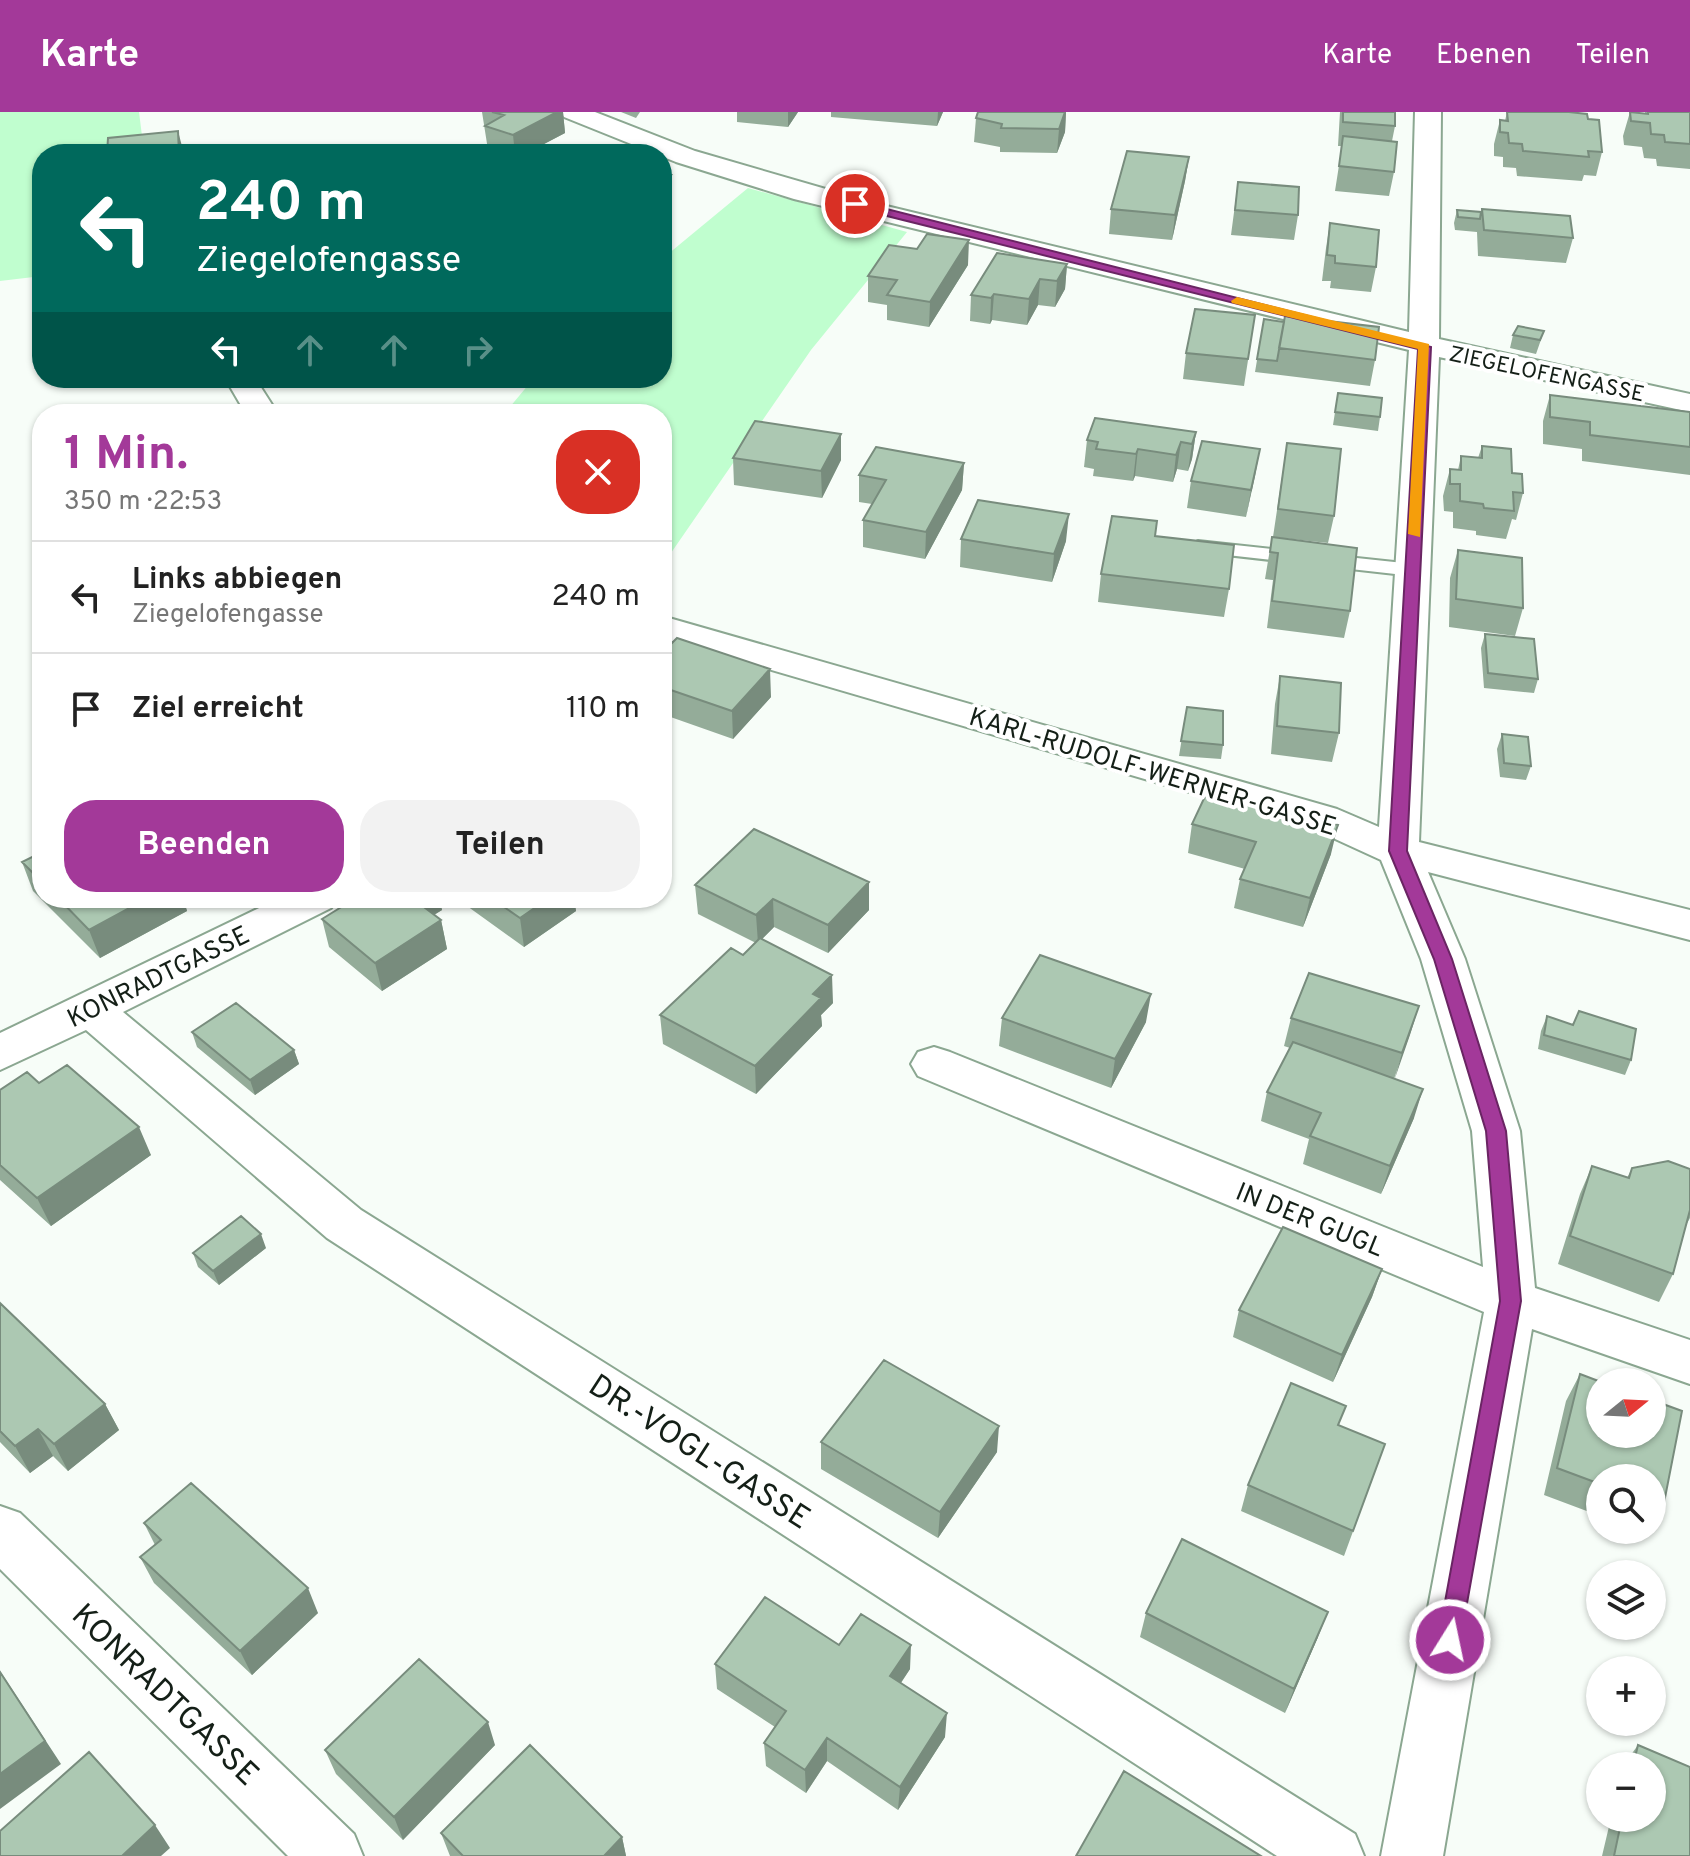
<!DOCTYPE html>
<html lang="de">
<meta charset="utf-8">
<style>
:root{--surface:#fff;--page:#f2f2f2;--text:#222;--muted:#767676;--line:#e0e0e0;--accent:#a33999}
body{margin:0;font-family:Overpass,sans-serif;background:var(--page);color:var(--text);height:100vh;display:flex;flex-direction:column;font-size:30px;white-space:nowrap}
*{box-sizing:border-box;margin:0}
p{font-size:26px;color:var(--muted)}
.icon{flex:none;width:44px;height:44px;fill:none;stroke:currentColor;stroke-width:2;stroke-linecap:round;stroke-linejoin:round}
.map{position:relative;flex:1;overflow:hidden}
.side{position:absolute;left:32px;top:292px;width:640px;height:504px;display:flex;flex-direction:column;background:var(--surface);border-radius:32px;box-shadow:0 2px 6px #0004}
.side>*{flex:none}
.top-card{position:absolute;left:32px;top:32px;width:640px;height:244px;border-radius:32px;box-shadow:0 2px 6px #0004;background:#00695c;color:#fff;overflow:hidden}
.needle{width:52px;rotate:72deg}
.buttons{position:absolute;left:1586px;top:1256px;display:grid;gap:16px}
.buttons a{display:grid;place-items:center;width:80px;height:80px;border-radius:50%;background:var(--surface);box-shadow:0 2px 6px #0004;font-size:40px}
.pin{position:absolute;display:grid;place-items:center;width:68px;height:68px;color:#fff;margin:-34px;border:4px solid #fff;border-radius:50%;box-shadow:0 2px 8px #0007}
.me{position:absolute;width:88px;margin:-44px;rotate:10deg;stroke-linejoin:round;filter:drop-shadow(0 0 6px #0008)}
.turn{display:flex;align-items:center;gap:28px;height:168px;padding:0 32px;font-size:36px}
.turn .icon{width:104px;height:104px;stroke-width:2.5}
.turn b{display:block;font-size:56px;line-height:68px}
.lanes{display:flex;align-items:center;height:76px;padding:0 32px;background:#0003;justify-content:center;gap:40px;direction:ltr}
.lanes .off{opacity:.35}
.round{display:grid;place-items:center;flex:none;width:84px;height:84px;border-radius:32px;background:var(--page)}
.summary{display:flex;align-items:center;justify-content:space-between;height:136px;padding:0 32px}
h1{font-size:48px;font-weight:700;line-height:60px;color:var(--accent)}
.primary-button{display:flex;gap:16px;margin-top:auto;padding:16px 32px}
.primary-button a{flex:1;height:92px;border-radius:32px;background:var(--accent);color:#fff;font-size:32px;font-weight:700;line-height:92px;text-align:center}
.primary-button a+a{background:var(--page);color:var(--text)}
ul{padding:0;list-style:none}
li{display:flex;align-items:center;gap:24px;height:112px;padding:0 32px;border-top:2px solid var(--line)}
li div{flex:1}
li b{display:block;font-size:30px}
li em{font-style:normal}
header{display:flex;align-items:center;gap:48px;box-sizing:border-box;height:112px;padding:0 40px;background:var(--accent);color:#fff}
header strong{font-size:38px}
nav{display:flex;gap:44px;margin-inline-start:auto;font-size:28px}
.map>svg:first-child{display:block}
.green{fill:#c0fecf}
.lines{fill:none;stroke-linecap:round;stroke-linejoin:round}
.lane-casing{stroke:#8ba791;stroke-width:4}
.street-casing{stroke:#8ba791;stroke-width:4}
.lane{fill:#fff;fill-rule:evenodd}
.street{fill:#fff;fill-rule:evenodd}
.wall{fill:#94ac99}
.shaded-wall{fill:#788c7d}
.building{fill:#acc8b2;stroke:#788c7d;stroke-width:2}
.route{fill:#a33999;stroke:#6a2563;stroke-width:2}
.slow{fill:#f59e0b}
.labels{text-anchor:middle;stroke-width:8;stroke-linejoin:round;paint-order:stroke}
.far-street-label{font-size:22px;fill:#141f17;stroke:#fff}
.street-label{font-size:26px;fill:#141f17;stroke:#fff}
.near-street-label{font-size:32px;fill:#141f17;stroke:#fff}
</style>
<header>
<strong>Karte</strong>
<nav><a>Karte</a><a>Ebenen</a><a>Teilen</a></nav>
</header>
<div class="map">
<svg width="1690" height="1744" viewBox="0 0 1690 1744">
<rect width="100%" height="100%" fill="#f7fdf8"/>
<!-- green -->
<path class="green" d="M0,0h139l4,32 -62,10h-39v122l-42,5z
M748,76l159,44 -96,118 -149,216v-152h-158l30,-36h128v-119z"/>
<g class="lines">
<defs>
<path id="lane" d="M1198,429l215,23 10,6 -10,6 -222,-25 -3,-4z"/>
<path id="street" d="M560,0h35l100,39 179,52 535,129 6,-220h26l-2,227 251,55v18l-251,-55 -20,485 271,68v30l-262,-68 37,87 55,172 15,157 155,52v44l-158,-55 -89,527h-62l103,-544 -566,-236 -7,-12 7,-12 16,-5 16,5 533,215 -11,-136 -51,-172 -40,-99 -72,-33 -647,-189v-22l675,193 42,18 30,-477 -615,-151 -118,-37 -112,-45z
M225,266h30l23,36h-32z
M280,786h57l-6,10 -208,104 238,198 994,624 9,22h-87l-950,-618 -241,-208 -86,40v-37z
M0,1394l20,7 334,321 9,22h-75l-288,-287z"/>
</defs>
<!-- lane casing -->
<use href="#lane" class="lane-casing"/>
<!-- street casing -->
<use href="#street" class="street-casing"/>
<!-- lane -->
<use href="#lane" class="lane"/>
<!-- street -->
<use href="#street" class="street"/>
</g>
<!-- wall -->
<path class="wall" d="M482,0h81l2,21 -40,21h-24l-13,-4z
M621,0h19l-4,6z
M737,0h61l-10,15 -51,-5z
M831,0h112l-6,14 -106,-9z
M978,0h88l-1,20 -8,21 -57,-1v-5l-26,-5 2,-24z
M1340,0h55v14l-3,15 2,31 -5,24 -54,-5 7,-45h-4z
M1507,0l81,7 14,33 -6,24 -12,-1 -2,6 -65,-5 -1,-8 -13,-1v-10l-9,-1v-12l6,-24 5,1z
M1630,0l15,1v-1h45v57l-33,-3 -1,-7 -12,-1 -2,-11 -18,-2 -1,-9z
M1189,45l-4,24 -13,59 -63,-6 2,-25z
M1238,70l60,33 -4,25 -63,-5z
M1482,97l91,29 -7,25 -88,-7 -1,-24 -22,-2 -1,-7 3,-13 24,2z
M1330,111l46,44 -5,25 -41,-4 1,-7h-9l4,-33z
M1067,152l-2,25 -10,18 -17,-2 -11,20 -35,-5 -2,4 -20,-3 1,-26z
M968,153l-39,62 -42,-7v-15l-19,-3v-26z
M1255,203l-11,71 -61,-7 3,-26z
M1264,207l111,41 -5,26 -115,-14z
M1544,219l-8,23 -26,-6 3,-13z
M467,266h36l-6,7 -30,-6z
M1338,281l42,24 -2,14 -45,-6z
M1550,283l140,17v63l-108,-14v-12l-39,-5v-23z
M1196,320l-4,27 -4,12 -11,-2 -4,13 -38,-6 -2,5 -40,-5 1,-7 -10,-2 3,-27z
M1287,331l47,73 -6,27 -55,-6z
M1482,334l30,27 11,20 -7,27 -4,-1 -6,20 -30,-4v-4l-23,-3v-16l-9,-1 -1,-15 7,-27 8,1 3,-14 17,2z
M1260,337l-14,68 -59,-9 4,-27z
M733,346l108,2 -19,38 -88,-13z
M964,351l-2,27 -37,69 -62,-12v-27l9,-16 -13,-2v-27z
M1155,424l74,53 -5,28 -126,-15 3,-28z
M1272,425l78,74 -6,27 -77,-10 6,-48 -8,-1z
M961,427l105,2 -14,41 -92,-15z
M1458,438l65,58 -8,28 -66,-9 1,-49z
M1485,522l53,45 -4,14 -50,-5 -3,-40z
M662,541l109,44 -38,42 -71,-25z
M1280,564l59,57 -7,29 -61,-8 4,-50z
M1187,595l36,38 -2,14 -42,-3z
M1502,622l29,32 -5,14 -26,-3 -3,-28z
M1192,712l139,30 -28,73 -69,-19 6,-29 5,-10 -57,-16z
M42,740v46h141l4,13 -87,47 -67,-67 -11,-29z
M869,770v28l-41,43 -54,-26 -12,12 71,64 -12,12 1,11 -66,68 -93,-50 -3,-29 83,-60 13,-12 -58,-29 -3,-29z
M356,786h83l3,12 -8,5 7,5 6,29 -65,42 -53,-44 -7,-28z
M466,786h108l2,13 -52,36 -57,-41z
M1419,894l-25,73 20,39 -33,76 -78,-30 6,-25 -48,-18 6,-29 23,-44 -6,-2 7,-28z
M1547,904l84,44 -6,15 -87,-26 3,-18z
M1002,906l144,4 -35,66 -112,-42z
M192,920l102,18 5,14 -44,31 -58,-48z
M39,971l112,72 -100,71 -51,-46v-90z
M1592,1054l35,12 5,-10 58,1v49l-5,9 -12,47 -14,28 -101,-38 22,-70z
M266,1136l-47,37 -21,-18 -5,-14z
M1382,1157l-10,28 -39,85 -100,-45 6,-27z
M0,1191l105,101 14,26 -51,41 -15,-15 -23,17 -30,-31z
M1580,1262l21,8h-1v52h52v-34l30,11 -19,97 -11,18v-48h-52v38l-56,-21 22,-94z
M821,1330l176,10 -59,86 -117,-69z
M1385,1332l-41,112 -103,-45 7,-26z
M144,1411l174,90 -66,62 -98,-92 -14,-26 15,-12z
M1638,1418h12l-2,4z
M1146,1501l172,24 -33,76 -145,-76z
M839,1533l71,24 -9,14 44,54 -47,73 -71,-49 -21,32 -40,-27 -2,-23 11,-16 -58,-38 -2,-25z
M495,1633l-92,95 -67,-66 -11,-24z
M1638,1633l52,22v89h-88l9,-38h41v-52h-29z
M441,1721l181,4 4,19h-176z"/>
<!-- shaded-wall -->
<path class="shaded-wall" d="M557,0h6l2,21 -40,21h-10l-2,-19z
M788,0h10l-10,15z
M938,0h5l-6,14z
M1065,0h1l-1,20 -8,21 2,-24z
M178,19l6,23h-5z
M1189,45l-4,24 -13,59 3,-25z
M671,63l1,25 -10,11v-27z
M969,128l-1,25 -39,62 1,-25z
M1067,152l-2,25 -10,18 2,-26z
M1040,167l-2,26 -11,20 2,-26z
M994,182l-2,26 -2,4 1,-26z
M496,266h7l-6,7z
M1196,320l-4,27 -4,12 4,-27z
M841,322v26l-19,38 -1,-27z
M1181,330l-4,27 -4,13 3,-27z
M1138,337l-3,27 -2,5 3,-27z
M1260,337l-5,27 -9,41 5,-27z
M964,351l-2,27 -37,69 1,-27z
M1069,402l-3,27 -14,41 2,-28z
M770,557l1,28 -38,42 -1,-28z
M1338,713l-7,29 -28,73 7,-29z
M869,770v28l-41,43v-28z
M148,786h35l4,13 -87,47 -11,-28z
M411,786h28l3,12 -25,15z
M549,786h25l2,13 -52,36 -4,-29z
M773,787l1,28 -16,16 -2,-28z
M441,808l6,29 -65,42 -7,-28z
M832,863l1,28 -12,12 1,11 -66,68 -1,-28 58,-72z
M1151,882l-5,28 -35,66 4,-29z
M1419,894l-9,29 -16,46 8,-28z
M294,938l5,14 -44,31 -5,-15z
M1423,977l-9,29 -33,76 9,-28z
M139,1015l12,28 -100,71 -14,-28z
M261,1122l5,14 -47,37 -6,-14z
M1382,1157l-10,28 -39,85 9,-27z
M105,1292l14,26 -51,41 -14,-27z
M999,1314l-2,26 -59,86 2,-26z
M38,1317l15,27 -23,17 -15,-27z
M308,1476l10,25 -66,62 -12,-24z
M1328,1500l-10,25 -33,76 9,-24z
M911,1533l-1,24 -21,31 1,-24z
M0,1559l61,93 -61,45z
M947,1601l-2,24 -47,73 2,-23z
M488,1610l7,23 -92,95 -9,-23z
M827,1626v23l-21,32 -1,-23z
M155,1713l15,23 -9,8h-39z
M622,1725l4,19h-22z"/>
<!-- building -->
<path class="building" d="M492,0h65l-44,23 -28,-9 19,-11z
M978,0h87l-6,17 -58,-1 1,-4 -26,-6z
M1343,0h52v14l-52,-4z
M1507,0h62l18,2 1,5 11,1 3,32 -14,-1 1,6 -66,-6 -1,-7 -13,-1 -1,-10 -8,-1v-12l8,1z
M1630,0l18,2v-2h42v32l-25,-2 -1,-7 -13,-1 -1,-11 -19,-2z
M178,19l1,23h-72l1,-16z
M1343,24l54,6 -3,30 -55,-6z
M271,34v8h-59v-2z
M1127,39l62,6 -14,58 -64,-6z
M662,62l9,1 -9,9z
M1238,70l61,5 -1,28 -63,-5z
M1482,97l88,7 3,22 -89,-8z
M1457,98l24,2 -1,7 -22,-2z
M1330,111l49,7 -3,37 -41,-4v-7l-8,-1z
M927,122l42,6 -39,62 -43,-7 10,-15 -29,-4 21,-31 28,4z
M997,141l70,11 -10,17 -17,-2 -11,20 -35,-5 -3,4 -20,-3z
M1195,197l60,6 -7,44 -62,-6z
M1285,204l94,11 -4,33 -96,-12z
M1264,207l20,3 -7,39 -20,-2z
M1518,214l26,5 -4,9 -27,-5z
M1338,281l44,5 -2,19 -45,-5z
M1550,283l140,17v35l-100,-12v-13l-40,-5z
M1095,306l101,14 -4,12 -11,-2 -5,13 -38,-6 -2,5 -40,-5 2,-7 -11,-2z
M755,309l86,13 -20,37 -88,-13z
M1202,329l58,8 -9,41 -60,-9z
M1287,331l54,6 -7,67 -56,-7z
M1482,334l29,3 1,24 10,1 1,19 -10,-1 1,19 -30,-3 -1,-4 -23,-3v-17h-10v-15l11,1v-14l21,2z
M876,335l88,16 -38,69 -63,-12 23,-40 -27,-5z
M978,388l91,14 -15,40 -93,-15z
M1112,404l45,5 -2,15 79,9 -5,44 -128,-15z
M1272,425l85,11 -7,63 -78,-10 6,-48 -8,-1z
M1458,438l64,8 1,50 -67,-9z
M1485,522l49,5 4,40 -50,-6z
M677,526l93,31 -38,42 -70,-24v-34z
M1280,564l61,7 -2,50 -62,-7z
M1187,595l36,4v34l-42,-4z
M1502,622l26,3 3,29 -27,-3z
M1208,678l130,35 -28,73 -70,-19 16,-37 -64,-18z
M754,717l115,53 -41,43 -55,-26 -17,16 -61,-30z
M42,740v30l-20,-20z
M58,786h90l-59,32z
M356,786h56l29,22 -66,43 -53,-44z
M491,786h58l-29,20z
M760,826l72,37 -19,19 8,4 -66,68 -95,-51 71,-67 12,7z
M1040,843l111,39 -36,65 -113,-41z
M1309,861l110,33 -17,47 -111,-35z
M236,891l58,47 -44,30 -58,-48z
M1579,899l57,18 -5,31 -87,-25 3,-19 26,9z
M1293,930l130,47 -33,77 -80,-30 11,-23 -54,-21z
M67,953l72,62 -102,71 -37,-33v-75l27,-18 12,11z
M1668,1049l22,8v41l-17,64 -103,-38 22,-70 37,12 3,-10z
M241,1104l20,18 -48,37 -20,-18z
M1283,1115l99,42 -40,86 -103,-45z
M0,1191l105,101 -51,40 -16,-15 -23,17 -15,-15z
M884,1248l115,66 -59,86 -119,-70z
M1580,1262l21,8h-1v52h52v-34l30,11 -19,97 -11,-4v-26h-52v6l-43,-16z
M1291,1271l55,23 -8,19 47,19 -32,87 -105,-46z
M191,1371l117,105 -68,63 -100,-94 21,-17 -17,-17z
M1182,1427l146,73 -34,77 -148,-76z
M765,1485l74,48 22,-31 50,31 -21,31 57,37 -47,74 -73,-49 -22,32 -41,-27 22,-32 -71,-47z
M419,1547l69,63 -94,95 -69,-67z
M0,1560l45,69 -45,33z
M530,1633l92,92 -18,19h-141l-22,-23z
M1638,1633l52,22v89h-76l8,-38h30v-52h-19z
M89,1640l66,73 -33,31h-122v-25z
M1124,1659l137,85h-185z"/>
<!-- route -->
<path class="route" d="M855,89l576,146 -24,504 45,108 54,172 15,170 -62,347 -9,4 -8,-4 -4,-8 62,-339 -14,-170 -52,-172 -45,-108 29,-502 -567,-142z"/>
<!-- slow -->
<path class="slow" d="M1237,185l192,47 -9,193 -12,-3 10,-185 -186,-46 -1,-2z"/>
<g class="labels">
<!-- far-street labels -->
<g class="far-street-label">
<text transform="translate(1547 261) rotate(12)" y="8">ZIEGELOFENGASSE</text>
</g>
<!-- street labels -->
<g class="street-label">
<text transform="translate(1153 659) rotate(17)" y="9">KARL-RUDOLF-WERNER-GASSE</text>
<text transform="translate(158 864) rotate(-26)" y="9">KONRADTGASSE</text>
<text transform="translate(1310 1107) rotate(22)" y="9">IN DER GUGL</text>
</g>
<!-- near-street labels -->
<g class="near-street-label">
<text transform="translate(700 1339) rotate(33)" y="11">DR.-VOGL-GASSE</text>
<text transform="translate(166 1582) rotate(44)" y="11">KONRADTGASSE</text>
</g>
</g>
</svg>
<div class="buttons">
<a><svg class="needle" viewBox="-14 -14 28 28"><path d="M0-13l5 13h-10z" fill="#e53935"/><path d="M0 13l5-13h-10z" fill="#767676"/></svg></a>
<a><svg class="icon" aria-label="search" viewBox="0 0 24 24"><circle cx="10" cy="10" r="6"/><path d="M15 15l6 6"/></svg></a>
<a><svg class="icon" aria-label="layers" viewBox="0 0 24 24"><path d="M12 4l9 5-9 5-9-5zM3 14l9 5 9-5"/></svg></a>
<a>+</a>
<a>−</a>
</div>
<div class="pin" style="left:855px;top:92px;background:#d93025"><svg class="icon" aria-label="arrive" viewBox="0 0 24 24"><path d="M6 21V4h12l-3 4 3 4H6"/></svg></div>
<svg class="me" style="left:1450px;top:1528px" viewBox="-20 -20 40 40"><circle r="17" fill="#a33999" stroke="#fff" stroke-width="3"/><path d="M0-11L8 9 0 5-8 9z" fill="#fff"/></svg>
<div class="top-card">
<div class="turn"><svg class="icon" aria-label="left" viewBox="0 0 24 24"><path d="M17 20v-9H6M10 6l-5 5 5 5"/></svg><div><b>240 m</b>Ziegelofengasse</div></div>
<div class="lanes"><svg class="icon" aria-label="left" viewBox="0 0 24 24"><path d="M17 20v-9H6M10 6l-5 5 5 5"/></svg><svg class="icon off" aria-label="ahead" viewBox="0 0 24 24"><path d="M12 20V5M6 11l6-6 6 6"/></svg><svg class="icon off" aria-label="ahead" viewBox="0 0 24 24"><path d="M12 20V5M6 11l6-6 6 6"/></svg><svg class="icon off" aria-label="right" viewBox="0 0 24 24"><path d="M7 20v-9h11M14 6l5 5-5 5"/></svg></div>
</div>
<section class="side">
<div class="summary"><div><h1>1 Min.</h1><p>350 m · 22:53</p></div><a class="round" style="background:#d93025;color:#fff"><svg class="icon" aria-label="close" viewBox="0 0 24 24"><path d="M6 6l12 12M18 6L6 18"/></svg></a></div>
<ul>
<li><svg class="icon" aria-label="left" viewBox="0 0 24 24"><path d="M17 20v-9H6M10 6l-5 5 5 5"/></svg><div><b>Links abbiegen</b><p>Ziegelofengasse</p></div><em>240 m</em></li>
<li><svg class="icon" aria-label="arrive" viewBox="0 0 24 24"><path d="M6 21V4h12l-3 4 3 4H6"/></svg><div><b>Ziel erreicht</b></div><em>110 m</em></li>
</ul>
<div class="primary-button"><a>Beenden</a><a>Teilen</a></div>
</section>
</div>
